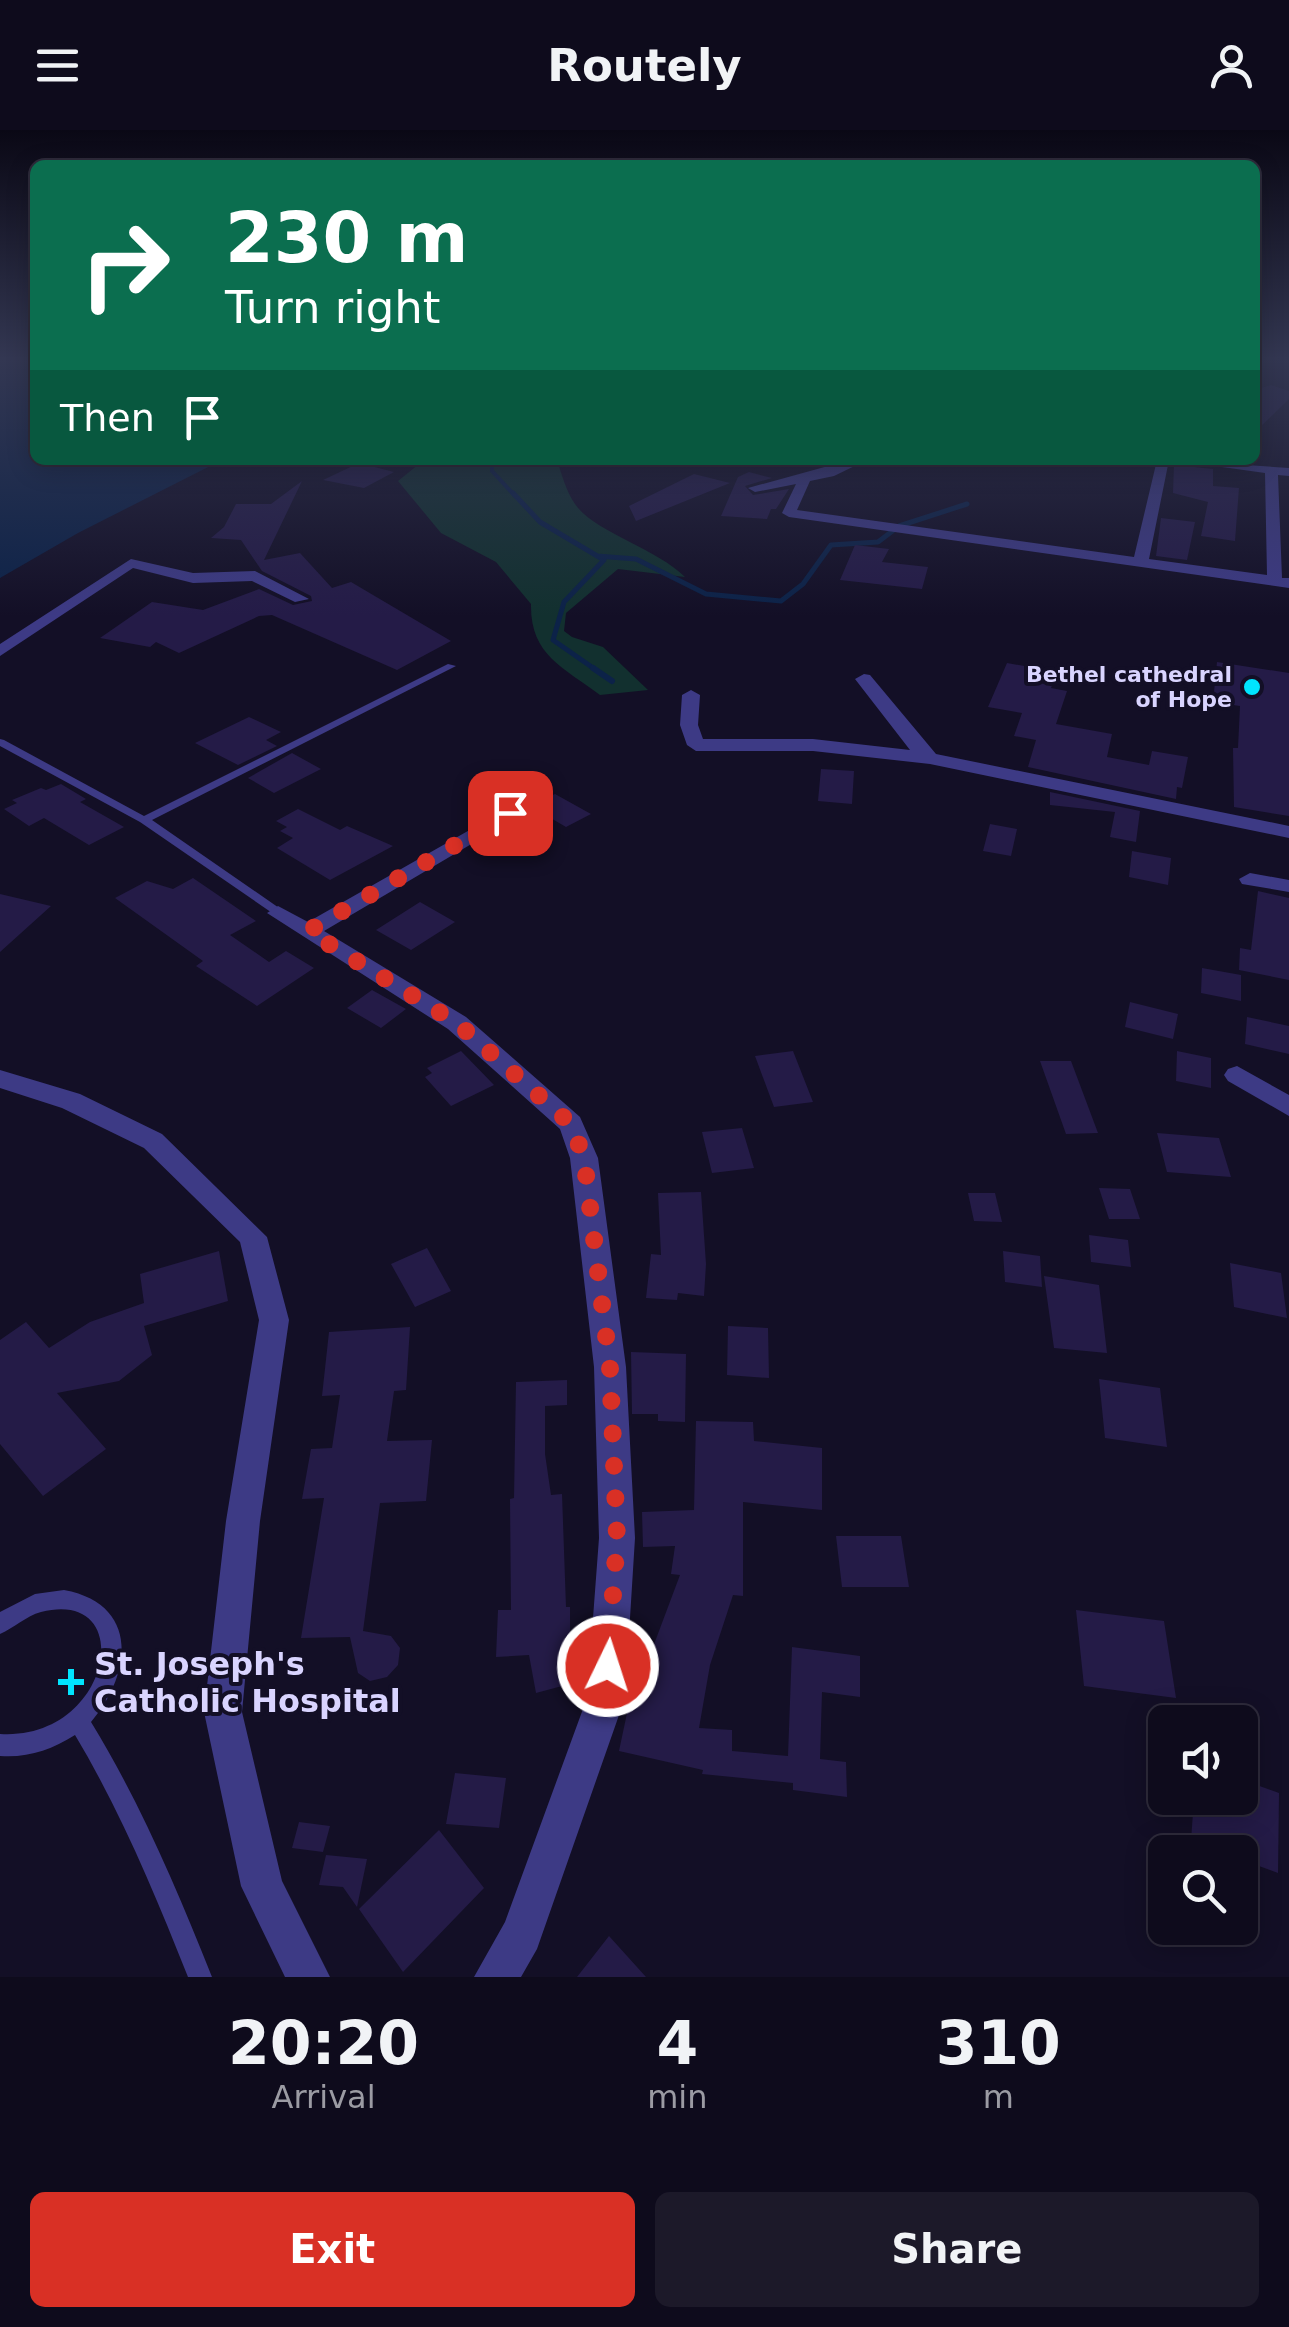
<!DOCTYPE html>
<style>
:root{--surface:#0e0b1c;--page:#1c1929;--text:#f1f3f6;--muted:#9b9ba3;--line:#2e2b3b;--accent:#d93025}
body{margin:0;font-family:"DejaVu Sans",sans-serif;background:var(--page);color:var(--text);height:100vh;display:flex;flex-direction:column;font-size:38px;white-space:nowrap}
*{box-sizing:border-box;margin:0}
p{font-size:32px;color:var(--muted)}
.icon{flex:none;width:55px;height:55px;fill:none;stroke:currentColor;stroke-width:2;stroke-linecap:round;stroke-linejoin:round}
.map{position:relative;height:1847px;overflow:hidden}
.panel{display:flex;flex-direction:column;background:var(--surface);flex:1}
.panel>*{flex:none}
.guide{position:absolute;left:30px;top:30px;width:1230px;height:305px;border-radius:15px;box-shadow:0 5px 25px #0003,0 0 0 2px var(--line);background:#0b6e4f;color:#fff;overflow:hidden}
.controls{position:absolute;left:1148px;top:1575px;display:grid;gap:20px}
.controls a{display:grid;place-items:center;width:110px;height:110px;border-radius:15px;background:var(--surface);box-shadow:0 5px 25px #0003,0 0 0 2px var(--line);font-size:50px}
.pin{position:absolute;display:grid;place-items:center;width:85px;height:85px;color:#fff;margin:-42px;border-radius:20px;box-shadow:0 5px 15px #0006}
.me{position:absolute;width:110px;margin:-55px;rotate:4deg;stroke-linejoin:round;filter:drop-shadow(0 0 8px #0008)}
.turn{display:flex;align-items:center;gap:35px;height:210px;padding:0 30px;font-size:45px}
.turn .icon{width:130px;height:130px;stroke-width:2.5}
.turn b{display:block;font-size:70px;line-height:85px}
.then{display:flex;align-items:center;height:95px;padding:0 30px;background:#0003;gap:20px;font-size:38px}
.eta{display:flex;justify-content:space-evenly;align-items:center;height:170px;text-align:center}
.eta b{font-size:60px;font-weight:700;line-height:70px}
.primary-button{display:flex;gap:20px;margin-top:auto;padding:20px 30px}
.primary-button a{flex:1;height:115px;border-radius:15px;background:var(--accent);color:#fff;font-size:40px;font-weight:700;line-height:115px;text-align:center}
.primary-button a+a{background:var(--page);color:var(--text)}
header{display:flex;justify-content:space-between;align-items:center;height:130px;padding:0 30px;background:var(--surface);font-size:45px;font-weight:700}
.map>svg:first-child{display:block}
.green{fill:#12302f}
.water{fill:#0c2248}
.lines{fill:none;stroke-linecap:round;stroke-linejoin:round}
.stream-far2{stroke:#0c2248;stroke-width:4}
.stream-far1{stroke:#0c2248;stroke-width:5}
.stream{stroke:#0c2248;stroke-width:6}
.building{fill:#241b47}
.service{fill:#3d3a85;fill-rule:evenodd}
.minor{fill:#3d3a85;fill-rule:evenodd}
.route{stroke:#d93025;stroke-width:18;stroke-dasharray:0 32.4}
.poi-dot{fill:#00e5ff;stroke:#130f26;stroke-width:4}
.labels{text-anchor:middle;stroke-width:8;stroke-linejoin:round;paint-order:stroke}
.far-poi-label{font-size:22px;font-weight:bold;fill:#d9d4ff;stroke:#130f26;text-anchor:end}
.near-poi-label{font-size:32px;font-weight:bold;fill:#d9d4ff;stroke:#130f26;text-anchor:start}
</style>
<header><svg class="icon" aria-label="menu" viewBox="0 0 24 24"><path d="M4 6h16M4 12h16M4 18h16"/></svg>Routely<svg class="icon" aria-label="person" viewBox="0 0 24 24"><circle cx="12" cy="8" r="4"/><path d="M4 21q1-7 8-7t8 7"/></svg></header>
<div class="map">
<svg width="1289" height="1847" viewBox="0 0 1289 1847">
<rect width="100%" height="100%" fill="#130f26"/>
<!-- green -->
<path class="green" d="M424,330h133c5,15 9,31 18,44 19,28 81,44 110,73l-67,-8 -52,44 -2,18 8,6 31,10 45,43 -48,5c-37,-28 -70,-40 -69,-91l-35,-42 -55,-29 -43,-52z"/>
<!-- water -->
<path class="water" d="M0,227h35v103h187l-144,73 -78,45z"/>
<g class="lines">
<!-- stream-far2 -->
<path class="stream-far2" d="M492,330v11l23,25"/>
<!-- stream-far1 -->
<path class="stream-far1" d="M513,363l27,29 64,38 -40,42 -11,38 43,30
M597,426l39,3 70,35 75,7 22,-17 28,-39 47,-3 21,-16 68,-22"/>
<!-- stream -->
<path class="stream" d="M593,538l19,13"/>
</g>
<!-- building -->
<path class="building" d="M1271,255l18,6v8l-34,33v-42z
M359,333l35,9 -30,16 -41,-8z
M1174,335l39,4v17l26,2 -4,53 -34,-5 7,-34 -35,-9z
M749,342l23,6 -27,8 8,9 36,-6 -13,20h-5l-4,10 -46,-3 17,-39z
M694,344l36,9 -94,38 -7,-15z
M302,351l-38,79 36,-7 32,35 19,-6 100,59 -54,29 -125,-55 -13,1 -80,37 -23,-11 -6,5 -50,-9 52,-36 51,8 56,-21 34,16 19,-4 -1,-5 -49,-25 -21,-31 -30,-2 13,-11 12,-23h35z
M1161,388l34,4 -8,38 -31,-4z
M855,415l34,4 -7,13 46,5 -6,22 -82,-9z
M1217,532l72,11v143l-55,-9 -1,-59h5l2,-42 -27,-4z
M1007,533l50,9 -6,16 16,3 -11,33 56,10 -5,23 42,8 3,-14 36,6 -6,31 -5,-1 -1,12 -148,-32 8,-27 -22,-4 8,-23 -34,-6z
M249,587l32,15 -15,8 11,6 -39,19 -43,-22z
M292,623l29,16 -47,24 -26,-15z
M821,639l33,2 -2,33 -34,-3z
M61,654l25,15 -6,3 44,25 -35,18 -45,-27 -15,8 -25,-17 13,-6 -5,-3 29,-12 5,2z
M1050,662l90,19 -4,31 -26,-5 5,-25 -65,-7z
M555,664l36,20 -25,13 -36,-21z
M298,679l42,21 7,-4 46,20 -63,34 -53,-32 16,-10 -13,-7 7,-4 -11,-6z
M990,694l27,5 -6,27 -28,-5z
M1132,721l39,7 -3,27 -39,-8z
M193,748l63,43 -26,14 39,27 17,-11 28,17 -57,38 -61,-40 7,-5 -88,-63 32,-17 26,8z
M1258,761l31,7v82l-50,-10 1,-22 11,2z
M0,764l51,12 -51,46z
M420,772l35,20 -44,28 -35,-20z
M1202,838l39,7v26l-40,-8z
M372,860l34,19 -25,19 -34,-20z
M1130,872l48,12 -5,25 -48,-12z
M1247,887l42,9v28l-44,-10z
M461,921l33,34 -43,21 -26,-29 7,-4 -5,-5z
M793,921l20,51 -39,5 -19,-51z
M1177,921l34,7v30l-35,-7z
M1040,931h31l27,72 -32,1z
M742,998l12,40 -42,5 -10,-41z
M1157,1003l62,5 12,39 -64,-5z
M1099,1058l31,1 10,30h-31z
M701,1062l5,72 -2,32 -26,-3 -1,7 -31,-2 5,-44 10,1 -3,-62z
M968,1063h27l7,29 -28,-1z
M1089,1105l39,5 3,27 -40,-5z
M427,1118l24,43 -36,16 -24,-43z
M219,1121l9,50 -84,25 8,29 -33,26 -62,12 49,56 -63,47 -43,-52v-104l26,-18 23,26 41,-26 54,-19 -4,-29z
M1003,1121l37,5 2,31 -37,-5z
M1230,1133l51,10 6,45 -53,-11z
M1044,1146l55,9 8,68 -53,-5z
M728,1196l40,2 1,50 -42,-3z
M410,1197l-4,63 -12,1 -7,50 45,-1 -6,61 -46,2 -17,128 28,5 9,12 -2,17 -11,12 -17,4 -12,-8 -8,-36 -49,1 23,-140 -22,1 9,-50 21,-1 8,-53 -18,1 7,-64z
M631,1222l55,2 -1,68 -27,-1v-7h-26z
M1099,1249l61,9 7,59 -62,-9z
M567,1250v25l-22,1v48l6,41 11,-1 4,113h4v31l7,44 -41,11 -7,-38 -33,2 2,-47h13l-1,-111 4,-1 2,-116z
M696,1291l57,1 1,19 68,7v62l-79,-8v94l-10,-1 -23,70 -11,63 33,2v21l56,5 4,-109 68,9v41l-38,-5 -2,67 26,3 1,35 -54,-7v-7l-91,-9 1,-4 -84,-19 19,-90 9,2 33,-88 -9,-1 4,-28 -32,1 -1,-35 52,-2z
M836,1406h65l8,51h-67z
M1076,1480l88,11 12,77 -92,-12z
M455,1643l51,5 -7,50 -53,-4z
M1240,1649l39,14 -1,80 -38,-14v-7h-18l-31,-11 3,-43h46z
M299,1692l31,4 -7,26 -31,-4z
M439,1700l45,58 -81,84 -44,-63z
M326,1725l41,4 -10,48 -14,-20 -24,-2z
M609,1806l37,41h-69z"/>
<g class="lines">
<!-- service -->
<path class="service" d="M448,534l8,2 -304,154 130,90 2,3 -6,4 -138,-95 -140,-76v-7l4,1 140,76z
M64,1460c76,14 68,84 27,132 49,80 86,167 121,255h-24c-33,-83 -67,-165 -113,-242 -24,15 -47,23 -75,21v-22c112,7 139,-147 41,-122 -15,4 -27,16 -41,22v-22l35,-18z"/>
<!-- minor -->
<path class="minor" d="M850,330h17l-33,16 -24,5 -13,29 337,47 23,-97h12l-20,99 118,16 -2,-102 -93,-13 117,8v8l-11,-1 4,103h7v10l-500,-71 -7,-4 14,-29 -41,8 -7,-4z
M131,429l62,14 62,-2 54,28 -14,3 -43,-21 -59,2 -60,-15 -133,88v-12z
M864,544l6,1 66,79 353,72v12l-359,-74 -117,-13h-117l-9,-6 -7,-20 2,-30 9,-5 9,5 -2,30 5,14h110l97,11 -55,-71z
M510,677l7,2v8l-193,114 142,86 114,100 18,41 28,209 9,171 -10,160 -88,251 -16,28h-47l31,-55 82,-224 12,-160 -5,-171 -24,-209 -10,-29 -112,-100 -181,-116 11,-7 30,16z
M1250,743l39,7v12l-47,-8 -3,-5z
M1237,936l52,29v21l-61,-35 -4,-6 4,-6z
M0,940l80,24 82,40 105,103 22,83 -29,201 -18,191 40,169 48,96h-45l-44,-91 -37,-174 22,-191 33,-201 -19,-78 -96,-94 -82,-40 -62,-20z"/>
</g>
<!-- sky -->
<linearGradient id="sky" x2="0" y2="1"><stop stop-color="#0a0815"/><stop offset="0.47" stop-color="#333752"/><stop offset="1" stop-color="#333752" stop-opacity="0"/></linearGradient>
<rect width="1289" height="486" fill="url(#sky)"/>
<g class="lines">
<!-- route -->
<path class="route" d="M510,683l-202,118 149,92 114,101 13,34 26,210 7,170 -9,128"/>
</g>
<!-- markers -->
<g class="poi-dot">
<circle cx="1252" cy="557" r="10"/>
<path d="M66 1537h10v10h10v10h-10v10h-10v-10h-10v-10h10z"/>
</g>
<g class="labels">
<!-- far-poi labels -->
<g class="far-poi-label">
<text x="1232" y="552">Bethel cathedral<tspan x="1232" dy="25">of Hope</tspan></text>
</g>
<!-- near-poi labels -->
<g class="near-poi-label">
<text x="94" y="1545">St. Joseph's<tspan x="94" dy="37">Catholic Hospital</tspan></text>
</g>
</g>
</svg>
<div class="controls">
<a><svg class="icon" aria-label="sound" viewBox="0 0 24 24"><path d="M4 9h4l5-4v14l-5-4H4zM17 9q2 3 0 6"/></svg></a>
<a><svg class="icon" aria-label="search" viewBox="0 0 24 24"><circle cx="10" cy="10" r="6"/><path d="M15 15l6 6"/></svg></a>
</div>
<div class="pin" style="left:510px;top:683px;background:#d93025"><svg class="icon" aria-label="arrive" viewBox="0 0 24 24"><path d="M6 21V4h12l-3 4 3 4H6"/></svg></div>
<svg class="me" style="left:608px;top:1536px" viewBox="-20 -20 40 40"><circle r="17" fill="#d93025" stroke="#fff" stroke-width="3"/><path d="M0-11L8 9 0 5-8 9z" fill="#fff"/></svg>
<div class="guide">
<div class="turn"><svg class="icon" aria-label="right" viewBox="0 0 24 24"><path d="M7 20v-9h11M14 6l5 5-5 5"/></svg><div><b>230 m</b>Turn right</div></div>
<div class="then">Then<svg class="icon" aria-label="arrive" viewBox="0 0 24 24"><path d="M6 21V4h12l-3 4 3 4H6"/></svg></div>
</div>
</div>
<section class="panel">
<div class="eta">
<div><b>20:20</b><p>Arrival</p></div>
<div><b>4</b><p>min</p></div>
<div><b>310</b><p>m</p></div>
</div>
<div class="primary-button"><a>Exit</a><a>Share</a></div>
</section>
